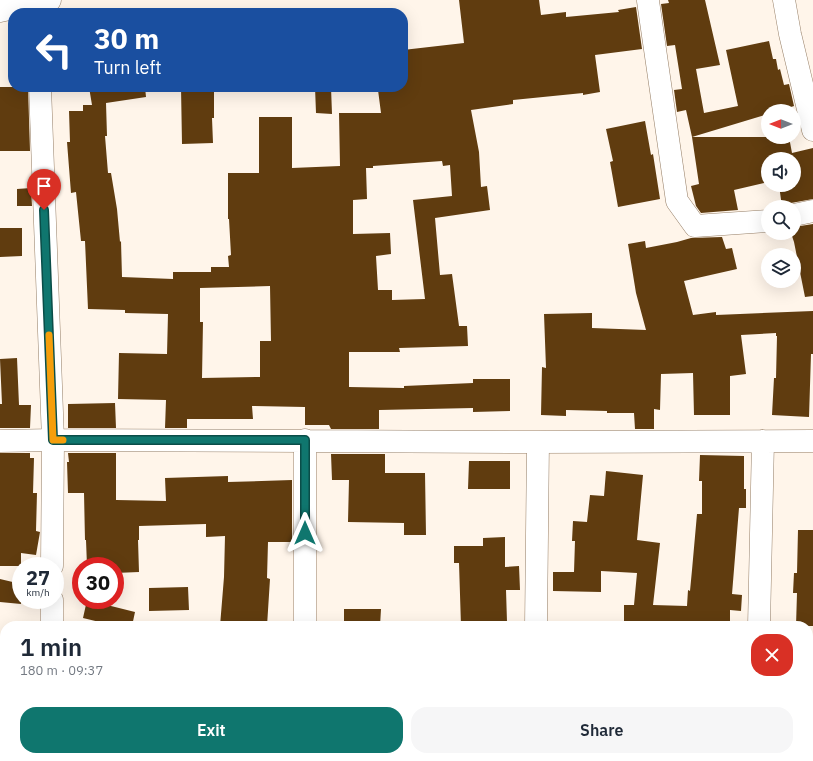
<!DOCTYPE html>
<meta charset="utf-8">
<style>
:root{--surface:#fff;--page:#f6f6f7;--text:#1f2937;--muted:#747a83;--accent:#0f766e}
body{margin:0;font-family:"IBM Plex Sans",sans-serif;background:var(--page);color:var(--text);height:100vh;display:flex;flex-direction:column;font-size:15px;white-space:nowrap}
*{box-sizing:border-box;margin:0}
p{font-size:13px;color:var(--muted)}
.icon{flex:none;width:22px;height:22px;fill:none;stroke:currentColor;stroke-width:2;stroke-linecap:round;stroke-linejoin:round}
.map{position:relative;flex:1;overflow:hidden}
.details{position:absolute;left:0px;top:621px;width:813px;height:140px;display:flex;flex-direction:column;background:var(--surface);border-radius:16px 16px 0 0;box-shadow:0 4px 16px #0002}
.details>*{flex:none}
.hud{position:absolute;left:8px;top:8px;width:400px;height:84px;border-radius:16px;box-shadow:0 4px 16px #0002;background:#1a4fa0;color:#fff;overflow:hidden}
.needle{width:26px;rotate:270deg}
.tools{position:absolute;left:761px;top:104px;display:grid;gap:8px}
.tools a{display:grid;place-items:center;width:40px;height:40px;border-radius:50%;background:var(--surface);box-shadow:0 4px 16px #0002;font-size:20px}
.speed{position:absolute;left:12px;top:557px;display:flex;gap:8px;font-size:20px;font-weight:700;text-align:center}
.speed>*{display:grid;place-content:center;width:52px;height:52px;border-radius:50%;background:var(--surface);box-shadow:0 4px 16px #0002;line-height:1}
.speed small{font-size:10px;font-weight:400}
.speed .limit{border:6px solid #d22;background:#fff;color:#111}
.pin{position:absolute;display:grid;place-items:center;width:34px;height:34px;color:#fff;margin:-41px -17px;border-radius:50% 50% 50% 0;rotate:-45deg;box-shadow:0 0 4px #0007}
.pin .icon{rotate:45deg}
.me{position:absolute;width:44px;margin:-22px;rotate:0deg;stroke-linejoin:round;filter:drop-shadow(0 0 3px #0008)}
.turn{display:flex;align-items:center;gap:14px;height:84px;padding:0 20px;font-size:18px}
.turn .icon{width:52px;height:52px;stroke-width:2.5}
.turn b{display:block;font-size:28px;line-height:34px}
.round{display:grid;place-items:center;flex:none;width:42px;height:42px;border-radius:16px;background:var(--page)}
.headline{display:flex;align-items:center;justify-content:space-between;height:68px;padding:0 20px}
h1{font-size:24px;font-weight:600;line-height:30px}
.action{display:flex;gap:8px;margin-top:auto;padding:8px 20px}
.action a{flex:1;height:46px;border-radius:16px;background:var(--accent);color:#fff;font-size:16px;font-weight:600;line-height:46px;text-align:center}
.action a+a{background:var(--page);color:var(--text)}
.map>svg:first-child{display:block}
.building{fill:#603c0f;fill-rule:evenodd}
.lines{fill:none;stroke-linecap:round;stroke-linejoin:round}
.minor-casing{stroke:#967f67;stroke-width:23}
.minor{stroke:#fff;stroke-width:22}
.route-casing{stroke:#0a4d48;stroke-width:10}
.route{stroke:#0f766e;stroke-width:7}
.slow{stroke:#f59e0b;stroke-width:7}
</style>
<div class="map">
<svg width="813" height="761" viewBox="0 0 813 761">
<rect width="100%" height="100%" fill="#fff5ea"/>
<!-- building -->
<path class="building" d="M459,0h80l2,15 25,-3v5l53,-5 -1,-2 18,-3 6,42 -47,6 5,37 -17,3v-2l-70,7v4l-42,6 8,42 2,35 6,-1 3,24 -55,8 5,57 12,-1 7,52h8l1,20 -69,2 1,4h-51v35l55,1v-2l69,-3v-4h37v32l-37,1v-4l-94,2v19h-48l-2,-4h-24v-18l-53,-1 1,13h-66v9h-22l1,-28 -48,-1 1,-46 48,1 1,-40 -43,-1v-3l-37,-1 -3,-68h-4l-5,-49 -5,1 -4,-51h3l-1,-31h14v-6h9l-3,-18h56l1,10 -40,6 1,33h-2l3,37h3l6,36 3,33 1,-1 1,36 51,2v-7h38v-5h18l-1,-11 3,-1 -2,-36h-1v-46h31v-56h33v51l48,-2 -1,-53h42l-3,-23 25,-3v-37l61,-7zM442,161l1,5 7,-1 2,31 -39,4 12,99 -33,1v-10h-14l-2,-34 15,-2 -1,-21 -37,1v-34l14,-1 -1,-31h7v-2zM270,286l1,55h-11v36l-58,1 1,-56h-3v-34z
M668,0h37l15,65 -24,4 8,44 34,-7 -12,-56 43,-9 4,18h3l2,11 2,-1 4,16 5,-1 5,22 -15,5h-11v3l-76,23 -6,-27 -9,2 -3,-22 8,-1 -7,-44 -8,1 -6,-42 8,-1z
M0,87h28l2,64h-30z
M181,87h33v31h-2l1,25 -31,1z
M315,87h16l1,27 -16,-1z
M645,121l6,34 2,-1 7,45 -42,8 -8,-45 3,-1 -7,-32z
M692,137h97l3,16 21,-5v51l-22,4 -6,4h-3l-3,-22h15v-26h-26v23l-34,8 4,20 -37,3 -5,-7 -5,-20 8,-2z
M31,188l1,18h-15v-17z
M813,224v72l-8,1 -11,-55 -3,-9h3v-6z
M0,228h22v28l-22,1z
M722,237l4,12 6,-1 5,21 -53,12 9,34 23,-3v3l97,-4v43h-2l-2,63 -37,-2 2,-37h2l1,-42h-1v-3l-35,2 5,39 -16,2v39h-36l-1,-42 -32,1 -1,36 -6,-1v20h-19l-1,-16h-27v-2l-41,-1v6l-25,-1 1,-48 4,1 -2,-54 48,-1v15l54,2 -10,-37 -8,-49 17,-3 1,7 31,-6 14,-4z
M17,358l2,47h12l-1,23h-30v-24h2l-2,-45z
M115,403l1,25h-48v-24z
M0,453h30v5h4l-1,35h4l-1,38 4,1 -4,23 -15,-2v13h-21z
M68,453h48v47l50,1 -1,-23 63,-2v6l64,-2v62h-24l-1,36 3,1 -3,47h-47l4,-49 1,-41 -19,1v-13l-67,2v14h-1l1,32 -24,1v-7h-28l-1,-26h-1l-1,-47h-16l-1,-31h2z
M331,454h54v19h40l1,62h-22v-12l-56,-1 1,-42h-17z
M700,455l44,1v33h2v19h-7l-7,86 10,1 -1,16 -11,-1v16h-106v-21h10l3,-32 -36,-2v21l-48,-1v-19h21l1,-31h-3l1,-20 14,1 3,-27 14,1 2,-25 37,4 -6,65 23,3 -7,62 34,1 1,-16 2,1 2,-21 5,-56h5v-33h-3z
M469,461h41v28h-42z
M798,530h15v96h-17l1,-33h-4l1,-20h3z
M505,537v30l14,-1 1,24h-14l1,32h-3v4h-43l-2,-63h-5v-17h29v-8z
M0,579l21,5v20l-21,-2z
M188,587l1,23 -40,1v-23z
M87,600l48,12 -3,14h-16l-33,-8z
M344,609h37l-1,17h-36z"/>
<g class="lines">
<defs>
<path id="minor" d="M784,0l6,34 23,96
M648,1l29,200 18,25 73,-5
M0,11l50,-11
M40,87l13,353 -1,126
M794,215l19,-4
M305,440v186
M0,441l53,-1 485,2 275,-1
M52,626v-26
M536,626l2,-184
M759,626l4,-185
M808,688l5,1
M305,756v5
M52,761v-5
M535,761v-5"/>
</defs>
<!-- minor casing -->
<use href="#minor" class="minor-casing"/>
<!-- minor -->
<use href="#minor" class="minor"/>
</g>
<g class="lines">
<defs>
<path id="route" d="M44,210l9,230h252v93"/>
</defs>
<!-- route casing -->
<use href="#route" class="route-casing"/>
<!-- route -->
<use href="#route" class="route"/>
<!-- slow -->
<path class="slow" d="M49,335l4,105h10"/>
</g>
</svg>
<div class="tools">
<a><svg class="needle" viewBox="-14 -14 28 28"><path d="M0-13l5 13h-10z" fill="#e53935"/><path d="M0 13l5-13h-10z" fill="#747a83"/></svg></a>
<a><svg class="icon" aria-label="sound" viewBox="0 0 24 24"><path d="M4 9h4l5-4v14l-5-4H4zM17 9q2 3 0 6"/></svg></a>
<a><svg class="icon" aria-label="search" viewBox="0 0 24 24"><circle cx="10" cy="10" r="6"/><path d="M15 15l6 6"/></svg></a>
<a><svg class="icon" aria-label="layers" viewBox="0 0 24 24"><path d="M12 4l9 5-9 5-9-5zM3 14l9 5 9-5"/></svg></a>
</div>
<div class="speed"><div>27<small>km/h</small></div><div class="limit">30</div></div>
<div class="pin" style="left:44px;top:210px;background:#d93025"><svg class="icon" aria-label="arrive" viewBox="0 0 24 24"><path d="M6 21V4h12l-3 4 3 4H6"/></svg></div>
<svg class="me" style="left:305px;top:533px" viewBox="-20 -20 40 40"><path d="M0-17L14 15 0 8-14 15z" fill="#0f766e" stroke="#fff" stroke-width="4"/></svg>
<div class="hud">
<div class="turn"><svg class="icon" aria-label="left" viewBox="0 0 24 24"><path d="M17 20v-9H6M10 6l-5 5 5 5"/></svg><div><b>30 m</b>Turn left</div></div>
</div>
<section class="details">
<div class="headline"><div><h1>1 min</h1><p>180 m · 09:37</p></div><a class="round" style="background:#d93025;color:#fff"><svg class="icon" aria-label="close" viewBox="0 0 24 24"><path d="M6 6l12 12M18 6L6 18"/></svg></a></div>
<div class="action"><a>Exit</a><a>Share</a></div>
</section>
</div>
